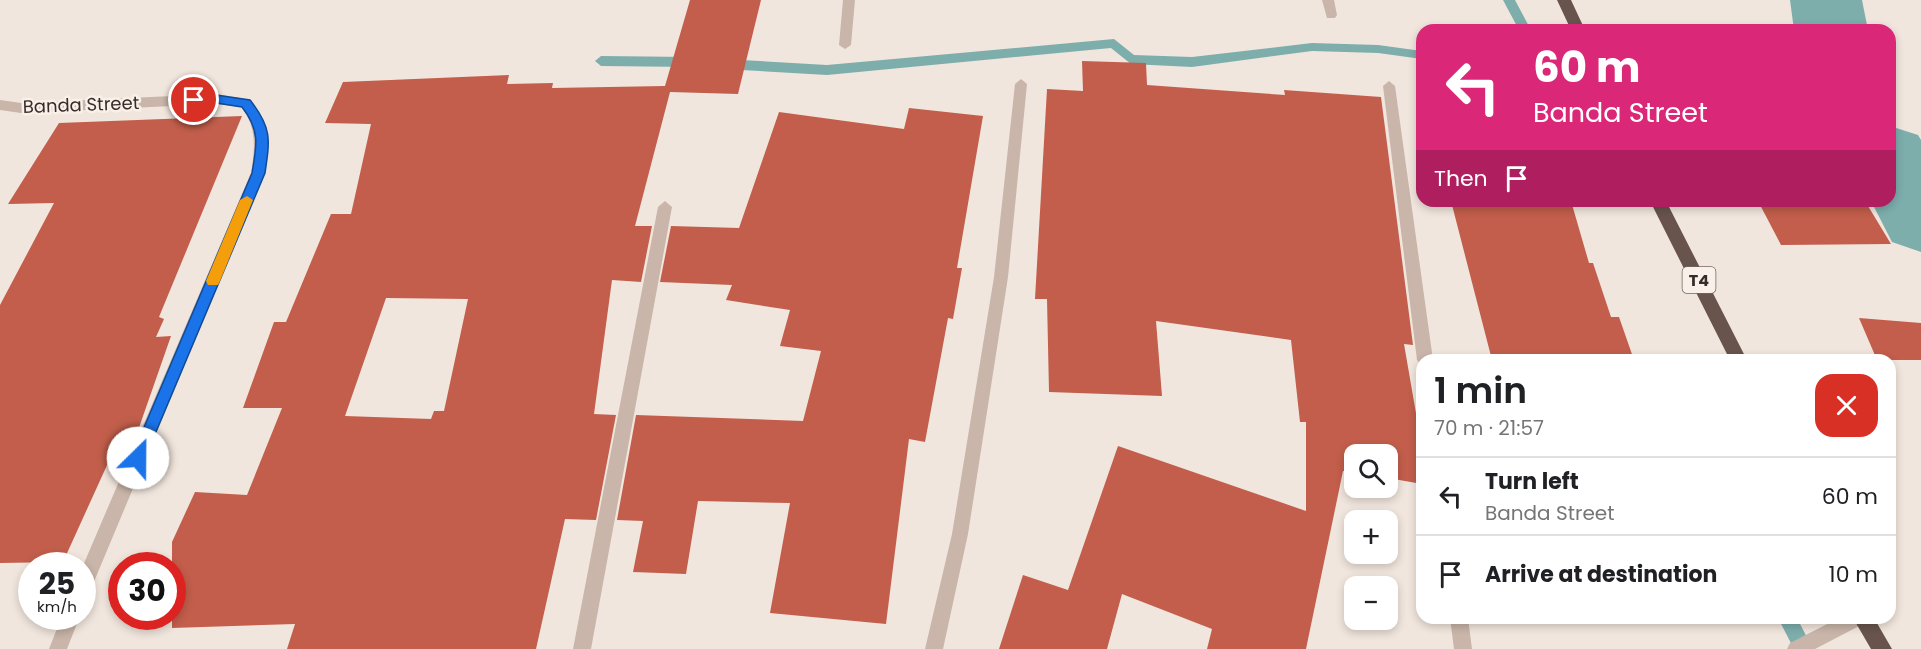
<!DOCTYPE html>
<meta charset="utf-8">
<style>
:root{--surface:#fff;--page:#f2f2f2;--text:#202124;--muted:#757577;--line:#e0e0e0}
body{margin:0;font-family:Poppins,sans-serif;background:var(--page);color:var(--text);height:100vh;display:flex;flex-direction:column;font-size:22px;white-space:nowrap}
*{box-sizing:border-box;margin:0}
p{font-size:20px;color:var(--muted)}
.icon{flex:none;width:33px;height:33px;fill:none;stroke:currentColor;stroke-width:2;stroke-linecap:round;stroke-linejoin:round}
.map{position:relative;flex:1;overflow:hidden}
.side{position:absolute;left:1416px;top:354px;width:480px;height:270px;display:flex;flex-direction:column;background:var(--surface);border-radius:18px;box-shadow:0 3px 9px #0003}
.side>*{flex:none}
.guide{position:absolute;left:1416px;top:24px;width:480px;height:183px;border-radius:18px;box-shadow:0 3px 9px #0003;background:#db2777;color:#fff;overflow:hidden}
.tools{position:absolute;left:1344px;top:444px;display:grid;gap:12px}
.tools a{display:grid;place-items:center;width:54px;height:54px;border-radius:12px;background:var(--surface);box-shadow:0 3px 9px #0003;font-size:30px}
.speed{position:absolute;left:18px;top:552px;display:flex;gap:12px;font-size:30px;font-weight:700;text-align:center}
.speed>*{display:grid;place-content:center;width:78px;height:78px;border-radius:50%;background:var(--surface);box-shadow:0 3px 9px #0003;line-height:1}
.speed small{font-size:15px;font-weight:400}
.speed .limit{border:9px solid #d22;background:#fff;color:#111}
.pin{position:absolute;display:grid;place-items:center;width:51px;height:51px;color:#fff;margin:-26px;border:3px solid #fff;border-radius:50%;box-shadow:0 2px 6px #0007}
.me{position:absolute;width:66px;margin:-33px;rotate:23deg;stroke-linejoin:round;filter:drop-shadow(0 0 4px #0008)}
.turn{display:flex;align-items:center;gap:21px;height:126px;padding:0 18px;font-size:27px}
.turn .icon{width:78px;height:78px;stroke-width:2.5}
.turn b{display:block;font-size:42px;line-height:51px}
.then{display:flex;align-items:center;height:57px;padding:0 18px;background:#0003;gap:12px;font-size:22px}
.round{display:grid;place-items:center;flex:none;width:63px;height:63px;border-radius:18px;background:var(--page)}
.summary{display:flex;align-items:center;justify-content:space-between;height:102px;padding:0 18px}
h1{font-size:36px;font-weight:600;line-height:45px}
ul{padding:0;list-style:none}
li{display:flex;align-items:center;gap:18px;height:78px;padding:0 18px;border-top:2px solid var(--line)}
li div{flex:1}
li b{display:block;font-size:22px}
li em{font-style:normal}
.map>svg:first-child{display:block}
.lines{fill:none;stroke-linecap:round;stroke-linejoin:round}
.stream{fill:#7daeac;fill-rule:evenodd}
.river{fill:#7daeac;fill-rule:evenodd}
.building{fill:#c25e4b;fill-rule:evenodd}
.service{fill:#c9b5a9;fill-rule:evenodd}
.minor{fill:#c9b5a9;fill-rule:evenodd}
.tertiary{fill:#c9b5a9;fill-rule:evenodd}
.trunk{fill:#68544d;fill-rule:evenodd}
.route{fill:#1a73e8;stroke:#114b97;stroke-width:1.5}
.slow{fill:#f59e0b}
.labels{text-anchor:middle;stroke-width:5;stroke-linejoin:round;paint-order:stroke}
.shield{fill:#f9f1e9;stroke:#716763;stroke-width:1.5}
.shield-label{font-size:16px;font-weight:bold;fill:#372c29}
.street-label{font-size:18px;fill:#372c29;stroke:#f9f1e9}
</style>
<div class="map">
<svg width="1921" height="649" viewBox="0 0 1921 649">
<rect width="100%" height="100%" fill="#f1e6dd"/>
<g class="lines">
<!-- stream -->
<path class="stream" d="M1503,0h12l16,30h-12z
M1114,39l20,16 58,2 120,-14 66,2 44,6v8l-44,-6 -66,-2 -120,16 -61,-3 -20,-16 -284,27 -103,-6 -6,-5 6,-5 103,6z
M601,56l90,1 6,5 -6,5 -90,-1 -6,-5z
M1778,618h19l16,31h-19z"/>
<!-- river -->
<path class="river" d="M1790,0h72l6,30h-74z
M1890,126l28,9 3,5v112l-29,-10 -21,-41h19z"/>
</g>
<!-- building -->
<path class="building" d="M690,0h71l-23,94 -68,-2 -35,134h17l-11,56 -29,-2 -18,134 22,1 -20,105 -31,-1 -29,130h-249l8,-25 -123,4v-86l23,-50 52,3 35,-87h-39l31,-86h12l45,-108h20l20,-90 -46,-1 18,-41 166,-7 -2,9 46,-1 -1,5 113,-2zM386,298l82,1 -24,112h-10l-3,8 -86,-3z
M1082,61l64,2 1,22 138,10 -1,-5 97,7 32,248 -9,-1 18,104v36l-34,-6v-24h-34v19l-11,-2 -37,178h-99l5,-20 -90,-35 -15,55h-108l24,-74 45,15 50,-144 188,65v-89h-6l-9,-82 -135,-19 6,75 -113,-4 -2,-93h-12l12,-210 36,2z
M909,108l74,8 -26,152h5l-9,51 -5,-1 -23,124 -16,-3 -23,185 -116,-11 20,-110 -92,-2 -12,73 -53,-2 10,-51 -26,-1 19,-105 167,6 18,-70 -41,-5 10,-36 -64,-10 6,-15 -72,-3 11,-56 68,2 40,-116 125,17z
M242,116l-83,201 5,2 -8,18 15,-1 -36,103 -17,2 -55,121 -63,1v-258l54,-102 -46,1 51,-81z
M1451,201h120l18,62h4l18,54h8l15,43h-142z
M1758,201h107l26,43 -110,1z
M1859,318l62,5v37h-44z"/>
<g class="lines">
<!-- service -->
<path class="service" d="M843,0h12l-4,45 -6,4 -6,-4z
M1322,0h12l3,15 -2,3h-8z"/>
<!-- minor -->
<path class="minor" d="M1021,79l6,5 -19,193 -40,257 -25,115h-18l27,-115 42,-257 21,-193z
M1389,81l6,5 38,274h-11v6l-5,-6 -34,-274z
M216,94l35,6c18,27 19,41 14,73l-177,423 -6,2v-30l169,-395c4,-25 6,-44 -9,-66l-26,-3 -195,9 -21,-3v-10l21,3z
M665,201l7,6 -81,442h-18l85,-442z
M62,616h18l-13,33h-18z
M1450,618h18l4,31h-18z"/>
<!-- tertiary -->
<path class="tertiary" d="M1839,618h27l-3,6 -48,25h-28l3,-6z"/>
<!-- trunk -->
<path class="trunk" d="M1557,0h14l14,30h-14z
M1650,201h16l81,159h-17z
M1853,618h21l18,31h-21z"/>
</g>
<!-- route -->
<path class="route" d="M216,95l34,5c22,28 20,39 15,73l-120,285 -2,5 -5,2 -5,-2 -2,-5 121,-285c5,-28 8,-43 -10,-66l-26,-4 -22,1 -6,-4 6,-4z"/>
<!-- slow -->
<path class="slow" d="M247,196l6,4 -33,81 -2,4h-10l-2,-4 34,-81z"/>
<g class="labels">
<!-- shield labels -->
<rect class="shield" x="1682.5" y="267" width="33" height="26" rx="4.5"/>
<g class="shield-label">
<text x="1699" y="286">T4</text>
</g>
<!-- street labels -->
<g class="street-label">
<text transform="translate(81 105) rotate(-2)" y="6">Banda Street</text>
</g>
</g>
</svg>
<div class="tools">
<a><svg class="icon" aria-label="search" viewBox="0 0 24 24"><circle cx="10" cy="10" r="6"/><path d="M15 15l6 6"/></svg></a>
<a>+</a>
<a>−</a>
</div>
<div class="speed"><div>25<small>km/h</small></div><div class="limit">30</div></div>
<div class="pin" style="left:194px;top:100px;background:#d93025"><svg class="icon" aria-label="arrive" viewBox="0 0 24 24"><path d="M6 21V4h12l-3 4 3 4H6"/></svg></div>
<svg class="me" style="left:138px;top:458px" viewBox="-20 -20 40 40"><circle r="19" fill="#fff"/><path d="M0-13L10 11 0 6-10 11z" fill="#1a73e8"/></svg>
<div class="guide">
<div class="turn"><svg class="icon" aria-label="left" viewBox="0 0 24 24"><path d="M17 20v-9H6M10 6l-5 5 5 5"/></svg><div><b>60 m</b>Banda Street</div></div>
<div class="then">Then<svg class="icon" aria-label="arrive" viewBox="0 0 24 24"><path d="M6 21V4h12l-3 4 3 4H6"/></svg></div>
</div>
<section class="side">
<div class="summary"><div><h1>1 min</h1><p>70 m · 21:57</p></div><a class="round" style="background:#d93025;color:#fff"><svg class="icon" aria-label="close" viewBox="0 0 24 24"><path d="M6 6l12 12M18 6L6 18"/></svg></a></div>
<ul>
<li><svg class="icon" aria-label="left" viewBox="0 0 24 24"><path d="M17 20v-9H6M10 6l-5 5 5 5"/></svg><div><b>Turn left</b><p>Banda Street</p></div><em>60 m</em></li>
<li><svg class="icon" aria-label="arrive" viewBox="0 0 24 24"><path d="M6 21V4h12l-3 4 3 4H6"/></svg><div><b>Arrive at destination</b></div><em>10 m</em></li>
</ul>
</section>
</div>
